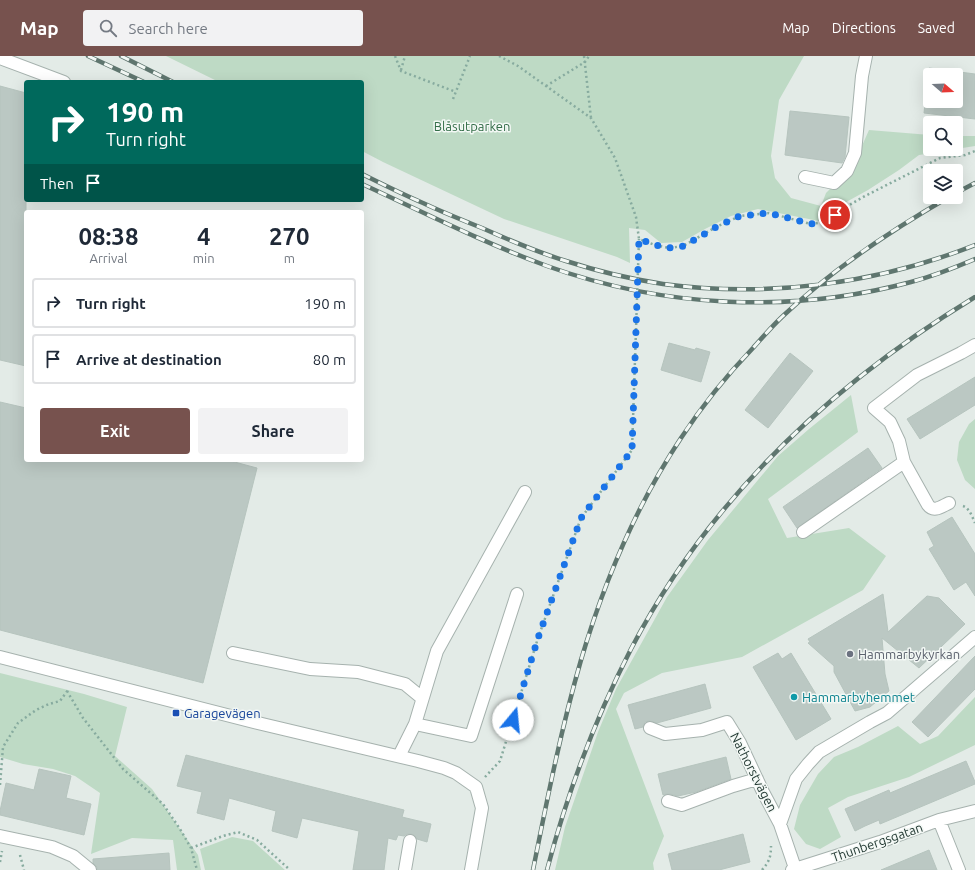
<!DOCTYPE html>
<meta charset="utf-8">
<style>
:root{--surface:#fff;--page:#f2f2f3;--text:#1f2937;--muted:#747a83;--line:#e0e1e3;--accent:#77524e}
body{margin:0;font-family:Ubuntu,sans-serif;background:var(--page);color:var(--text);height:100vh;display:flex;flex-direction:column;font-size:15px;white-space:nowrap}
*{box-sizing:border-box;margin:0}
p{font-size:13px;color:var(--muted)}
.icon{flex:none;width:22px;height:22px;fill:none;stroke:currentColor;stroke-width:2;stroke-linecap:round;stroke-linejoin:round}
.map{position:relative;flex:1;overflow:hidden}
.details{position:absolute;left:24px;top:154px;width:340px;height:252px;display:flex;flex-direction:column;background:var(--surface);border-radius:4px;box-shadow:0 4px 16px #0002}
.details>*{flex:none}
.banner{position:absolute;left:24px;top:24px;width:340px;height:122px;border-radius:4px;box-shadow:0 4px 16px #0002;background:#00695c;color:#fff;overflow:hidden}
.needle{width:26px;rotate:109deg}
.fabs{position:absolute;left:923px;top:12px;display:grid;gap:8px}
.fabs a{display:grid;place-items:center;width:40px;height:40px;border-radius:4px;background:var(--surface);box-shadow:0 4px 16px #0002;font-size:20px}
.pin{position:absolute;display:grid;place-items:center;width:34px;height:34px;color:#fff;margin:-17px;border:2px solid #fff;border-radius:50%;box-shadow:0 1px 4px #0007}
.me{position:absolute;width:44px;margin:-22px;rotate:17deg;stroke-linejoin:round;filter:drop-shadow(0 0 3px #0008)}
.turn{display:flex;align-items:center;gap:14px;height:84px;padding:0 16px;font-size:18px}
.turn .icon{width:52px;height:52px;stroke-width:2.5}
.turn b{display:block;font-size:28px;line-height:34px}
.then{display:flex;align-items:center;height:38px;padding:0 16px;background:#0003;gap:8px;font-size:15px}
.eta{display:flex;justify-content:space-evenly;align-items:center;height:68px;text-align:center}
.eta b{font-size:24px;font-weight:600;line-height:28px}
.cta{display:flex;gap:8px;margin-top:auto;padding:8px 16px}
.cta a{flex:1;height:46px;border-radius:4px;background:var(--accent);color:#fff;font-size:16px;font-weight:600;line-height:46px;text-align:center}
.cta a+a{background:var(--page);color:var(--text)}
ul{padding:0;list-style:none}
li{display:flex;align-items:center;gap:12px;height:50px;margin:0 8px 6px;padding:0 8px;border:2px solid var(--line);border-radius:4px}
li div{flex:1}
li b{display:block;font-size:15px}
li em{font-style:normal}
header{display:flex;align-items:center;gap:24px;box-sizing:border-box;height:56px;padding:0 20px;background:var(--accent);color:#fff}
header strong{font-size:19px}
nav{display:flex;gap:22px;margin-inline-start:auto;font-size:14px}
.search{width:280px;height:36px;background:var(--page);display:flex;align-items:center;gap:10px;box-sizing:border-box;padding:0 14px;border-radius:4px;color:var(--muted);font-size:15px}
.map>svg:first-child{display:block}
.green{fill:#bedac5}
.building{fill:#bbc8c3;stroke:#b6c4be;fill-rule:evenodd}
.lines{fill:none;stroke-linecap:round;stroke-linejoin:round}
.minor-casing{stroke:#a6b2ae;stroke-width:14}
.path{stroke:#87ab9f;stroke-width:2.5;stroke-dasharray:2 3;stroke-linecap:butt}
.minor{stroke:#fff;stroke-width:12}
.rail-casing{stroke:#5f766f;stroke-width:4.5}
.rail{stroke:#f3f8f5;stroke-width:3;stroke-dasharray:9;stroke-linecap:butt}
.path-bridge{stroke:#87ab9f;stroke-width:2.5;stroke-dasharray:2 3;stroke-linecap:butt}
.route{stroke:#1a73e8;stroke-width:7;stroke-dasharray:0 12.6}
.worship-dot{fill:#6b7280;stroke:#f3f8f5;stroke-width:1.5}
.culture-dot{fill:#0f9aa8;stroke:#f3f8f5;stroke-width:1.5}
.transit-dot{fill:#1a4fb4;stroke:#f3f8f5;stroke-width:1.5}
.labels{text-anchor:middle;stroke-width:3;stroke-linejoin:round;paint-order:stroke}
.park-label{font-size:13px;fill:#336d48;stroke:#f3f8f5}
.worship-label{font-size:13px;fill:#5b616d;stroke:#f3f8f5;text-anchor:start}
.culture-label{font-size:13px;fill:#0d838f;stroke:#f3f8f5;text-anchor:start}
.transit-label{font-size:13px;fill:#164399;stroke:#f3f8f5;text-anchor:start}
.street-label{font-size:13px;fill:#243a34;stroke:#f3f8f5}
</style>
<header>
<strong>Map</strong>
<div class="search"><svg class="icon" aria-label="search" viewBox="0 0 24 24"><circle cx="10" cy="10" r="6"/><path d="M15 15l6 6"/></svg>Search here</div>
<nav><a>Map</a><a>Directions</a><a>Saved</a></nav>
</header>
<div class="map">
<svg width="975" height="814" viewBox="0 0 975 814">
<rect width="100%" height="100%" fill="#e3ebe7"/>
<!-- green -->
<path class="green" d="M166,0h638l-25,44 -8,56 4,22 16,20 30,8 5,-13 27,-27 16,-36 61,5v14h25l-14,3 -22,3 -20,15 -31,20 -38,21 -11,10 -61,-12 -27,7 -26,13 -23,13 -21,1 -16,-13 -16,-2 1,35 -13,-6 -113,-38 -121,-57 -21,-11v-69h-143z
M956,80h19v10l-19,3z
M851,339l7,37 -90,67 19,39 62,-10 37,28 -23,34 -121,67 -80,16 -38,20 -8,16 48,127 -11,27 1,7h-99l10,-43 33,-95 18,-43 51,-92 41,-57 70,-84 31,-27z
M975,363v70l-10,-9 -8,-20 2,-18 10,-18z
M0,617l84,21 43,13 -12,49 37,33 46,66 3,15h-24l-4,-30 -41,-2 -41,16 9,-61 -25,-17 -22,-7 -30,-5 -23,-7z
M975,641v48l-66,32 -61,20 -20,11 13,29 -21,12 -14,-5 -12,-15 6,-24 18,-31 16,-17 24,-10 40,-21 22,18 18,-8z
M232,781l21,4 32,29h-80l-5,-21z"/>
<!-- building -->
<path class="building" d="M929,12l46,6v45l-51,-6zM930,19h26v26h-26z
M0,30l26,7v273l-26,-6z
M790,55l59,6 -4,40 -3,6 -57,-8z
M669,287l26,7 1,-2 14,4 -9,30 -40,-12z
M790,297l23,18 -45,57 -23,-18z
M975,321v28l-55,34 -13,-20z
M0,346l26,6v52h201l30,8 -54,215 -203,-53z
M868,392l14,20 -85,60 -14,-21z
M952,461l23,37v42l-9,-14 -12,8 -25,-41 5,-3 -7,-14z
M883,538l5,38 39,-36 12,2 26,26 -46,44 -37,-30 3,36 4,17 -19,16 -15,4 -21,-39v-6l-26,-23 2,-1 -2,-3z
M778,597l4,6 9,-6 40,66 -35,21 -43,-73z
M975,600v33l-47,48 -16,-15z
M705,628l6,24 -54,15 -8,-2 -4,1 -2,5 -8,2 -7,-24z
M186,699l218,55 -2,7 29,7 -4,18 -10,-3 -2,-3 -4,-2h-4l-3,2 -6,-1 -2,5 -8,-2 -4,32h-31l6,-39 -57,-13 -5,20 -25,-7 4,-20 -47,-13 -5,22 -27,-7 5,-21 -25,-6z
M726,701l5,22 -35,13 -18,4 -8,-2h-3l-4,1 -5,-21z
M966,705l9,21v2l-95,40 -1,-4 -14,6 -10,5 -10,-22 44,-19 1,3z
M39,713l32,7 -5,22 25,6 -7,31 -84,-20v-4l6,-28 28,7z
M743,778l7,28 -31,8h-47l-4,-16z
M929,794l8,20h-56z
M169,797l1,17h-73v-3l-4,-4v-4z"/>
<g class="lines">
<defs>
<path id="minor" d="M0,2l64,24
M805,121l29,6 13,-12 8,-18 7,-77 4,-20
M949,447c-7,3 -15,10 -21,2l-24,-43 -5,-21 -9,-19 -16,-14 43,-33 44,-22 14,-8
M803,476l101,-70
M233,597l77,16 48,3 47,12 17,14
M0,601l262,67 156,37 26,7 12,5 20,14 6,21 -11,62
M415,668l22,-73 88,-159
M650,672l15,6 37,-4 25,-8 13,21 23,49 17,32
M399,700l16,-32 56,12 46,-142
M668,745l14,4 51,-19 24,-7
M939,764l20,50
M0,780l52,11 21,9 17,14
M795,812l-15,-44 16,-45 12,-15 11,-12 51,-30 17,-9 88,-76
M405,814l5,-29
M792,814l88,-28 59,-22 36,-9"/>
</defs>
<!-- minor casing -->
<use href="#minor" class="minor-casing"/>
<!-- path -->
<path class="path" d="M395,0l6,15 55,21
M499,0l19,10 73,52 24,40 21,59 3,22 16,6 14,3 14,-2 33,-19 24,-11 29,-3 42,11 15,-2 18,-14 21,-12 75,-38 25,-3 10,-4
M584,0l7,62
M401,14l4,-14
M546,30l39,-24 4,-6
M453,43l17,-43
M963,450c6,2 9,10 12,17
M67,635l16,27 40,51 40,35 17,25 11,19 6,22
M485,721l15,-16 38,-123 43,-120 51,-68
M0,729l3,-38 15,-24 18,-13 13,-6 11,-3 8,-11
M191,792l32,-12 15,-4 19,8 33,30
M20,799l4,15
M0,806l2,-11
M762,814c7,-8 9,-13 9,-24"/>
<!-- minor -->
<use href="#minor" class="minor"/>
<defs>
<path id="rail" d="M88,0l56,26
M121,0l52,26
M362,118c20,10 40,20 61,29 19,9 39,17 59,25 27,12 55,24 84,33 31,10 64,18 97,23 105,14 214,0 312,-39
M362,128c61,28 122,59 185,82 117,42 245,48 364,16 22,-6 43,-14 64,-23
M956,137l19,-10
M533,814c14,-70 28,-141 48,-210 23,-78 55,-154 100,-222 21,-32 45,-62 72,-90 10,-11 20,-23 31,-33 50,-47 106,-84 165,-118
M547,814c20,-76 48,-151 84,-221 78,-150 201,-265 344,-352"/>
</defs>
<!-- rail casing -->
<use href="#rail" class="rail-casing"/>
<!-- rail -->
<use href="#rail" class="rail"/>
<!-- path-bridge -->
<path class="path-bridge" d="M632,394l7,-211"/>
</g>
<g class="lines">
<!-- route -->
<path class="route" d="M513,664l25,-82 43,-120 51,-68 7,-211 16,6 14,3 15,-2 32,-19 24,-11 29,-3 42,11 15,-2 9,-7"/>
</g>
<!-- markers -->
<circle class="worship-dot" cx="850" cy="598" r="4"/>
<circle class="culture-dot" cx="794" cy="641" r="4"/>
<rect class="transit-dot" x="172" y="653" width="8" height="8" rx="2"/>
<g class="labels">
<!-- park labels -->
<g class="park-label">
<text x="472" y="75">Blåsutparken</text>
</g>
<!-- worship labels -->
<g class="worship-label">
<text x="858" y="603">Hammarbykyrkan</text>
</g>
<!-- culture labels -->
<g class="culture-label">
<text x="802" y="646">Hammarbyhemmet</text>
</g>
<!-- transit labels -->
<g class="transit-label">
<text x="184" y="662">Garagevägen</text>
</g>
<!-- street labels -->
<g class="street-label">
<text transform="translate(754 716) rotate(63)" y="5">Nathorstvägen</text>
<text transform="translate(877 786) rotate(-19)" y="5">Thunbergsgatan</text>
</g>
</g>
</svg>
<div class="fabs">
<a><svg class="needle" viewBox="-14 -14 28 28"><path d="M0-13l5 13h-10z" fill="#e53935"/><path d="M0 13l5-13h-10z" fill="#747a83"/></svg></a>
<a><svg class="icon" aria-label="search" viewBox="0 0 24 24"><circle cx="10" cy="10" r="6"/><path d="M15 15l6 6"/></svg></a>
<a><svg class="icon" aria-label="layers" viewBox="0 0 24 24"><path d="M12 4l9 5-9 5-9-5zM3 14l9 5 9-5"/></svg></a>
</div>
<div class="pin" style="left:835px;top:159px;background:#d93025"><svg class="icon" aria-label="arrive" viewBox="0 0 24 24"><path d="M6 21V4h12l-3 4 3 4H6"/></svg></div>
<svg class="me" style="left:513px;top:664px" viewBox="-20 -20 40 40"><circle r="19" fill="#fff"/><path d="M0-13L10 11 0 6-10 11z" fill="#1a73e8"/></svg>
<div class="banner">
<div class="turn"><svg class="icon" aria-label="right" viewBox="0 0 24 24"><path d="M7 20v-9h11M14 6l5 5-5 5"/></svg><div><b>190 m</b>Turn right</div></div>
<div class="then">Then<svg class="icon" aria-label="arrive" viewBox="0 0 24 24"><path d="M6 21V4h12l-3 4 3 4H6"/></svg></div>
</div>
<section class="details">
<div class="eta">
<div><b>08:38</b><p>Arrival</p></div>
<div><b>4</b><p>min</p></div>
<div><b>270</b><p>m</p></div>
</div>
<ul>
<li><svg class="icon" aria-label="right" viewBox="0 0 24 24"><path d="M7 20v-9h11M14 6l5 5-5 5"/></svg><div><b>Turn right</b></div><em>190 m</em></li>
<li><svg class="icon" aria-label="arrive" viewBox="0 0 24 24"><path d="M6 21V4h12l-3 4 3 4H6"/></svg><div><b>Arrive at destination</b></div><em>80 m</em></li>
</ul>
<div class="cta"><a>Exit</a><a>Share</a></div>
</section>
</div>
